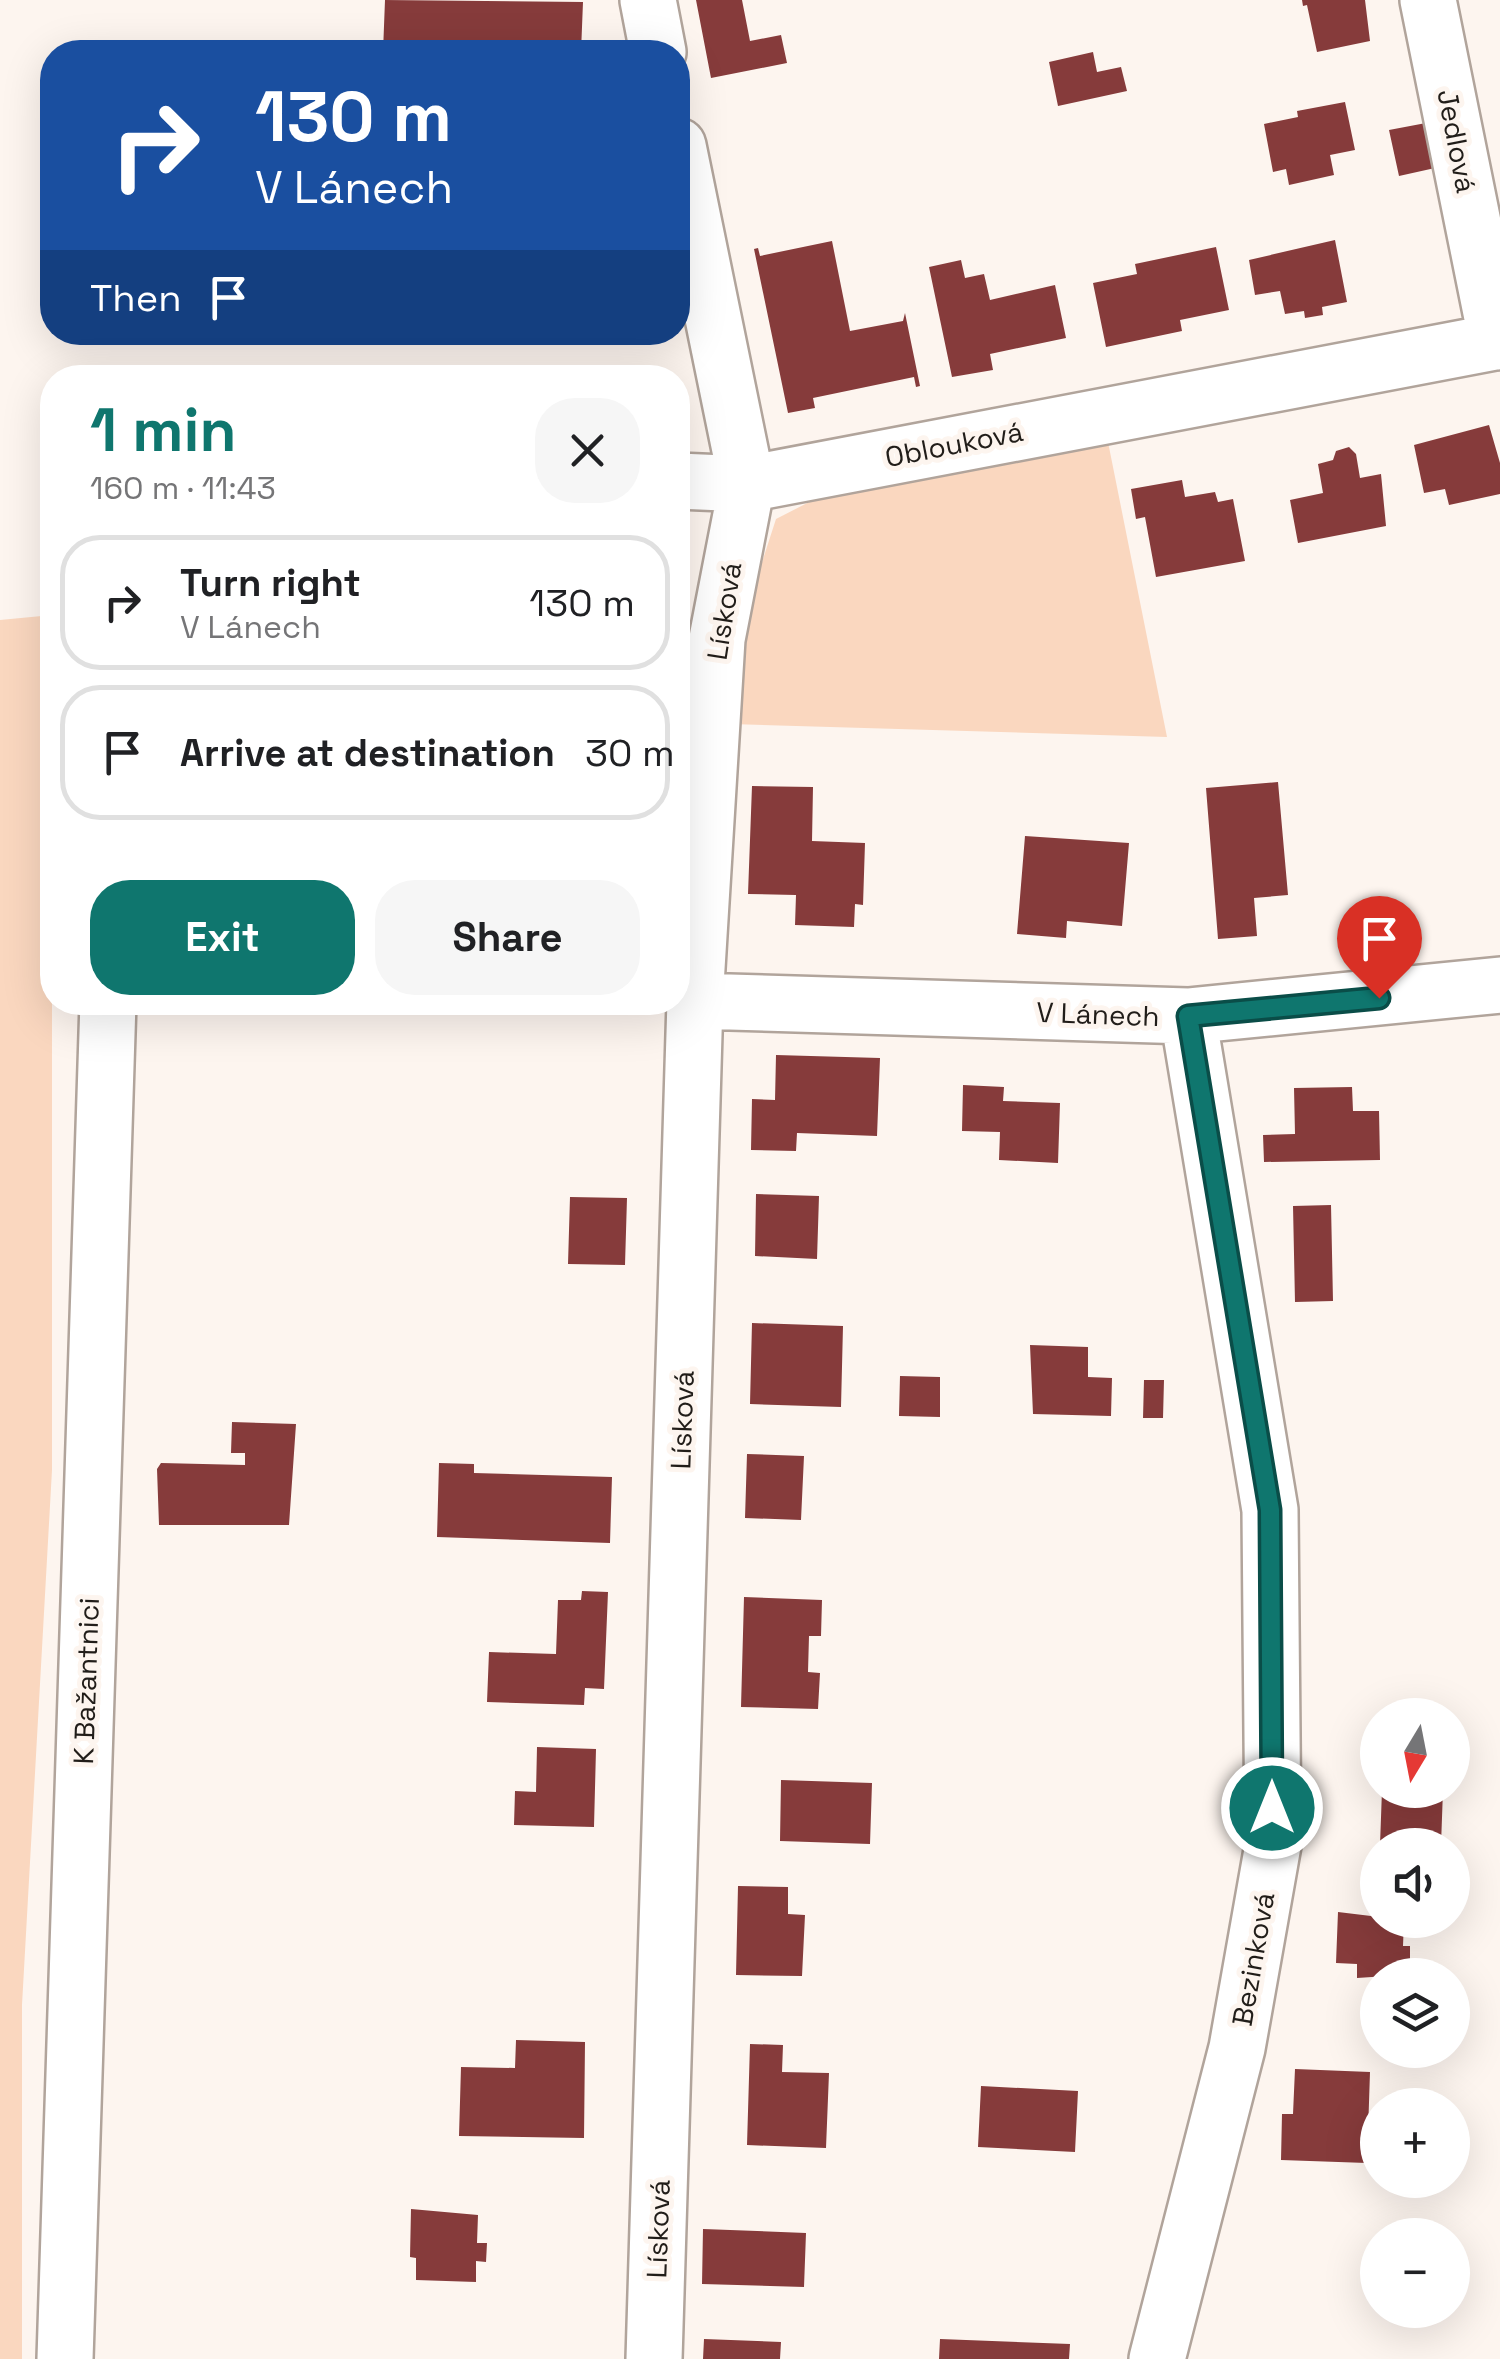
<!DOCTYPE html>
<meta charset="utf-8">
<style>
:root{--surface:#fff;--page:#f6f6f6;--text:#202124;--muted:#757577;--line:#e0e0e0;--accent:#0f766e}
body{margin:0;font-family:"Space Grotesk",sans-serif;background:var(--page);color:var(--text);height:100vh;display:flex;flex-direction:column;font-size:38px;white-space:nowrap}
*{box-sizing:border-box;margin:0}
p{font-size:32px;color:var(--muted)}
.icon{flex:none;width:55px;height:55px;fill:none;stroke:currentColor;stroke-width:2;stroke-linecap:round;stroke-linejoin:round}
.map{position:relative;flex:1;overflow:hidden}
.side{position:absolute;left:40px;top:365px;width:650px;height:650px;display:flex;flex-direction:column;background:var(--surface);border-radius:40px;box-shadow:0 10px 40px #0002}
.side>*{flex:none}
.guide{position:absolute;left:40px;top:40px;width:650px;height:305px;border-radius:40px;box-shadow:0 10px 40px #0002;background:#1a4fa0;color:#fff;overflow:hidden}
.needle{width:65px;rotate:190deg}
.fabs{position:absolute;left:1360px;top:1698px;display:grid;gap:20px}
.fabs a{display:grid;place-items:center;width:110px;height:110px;border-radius:50%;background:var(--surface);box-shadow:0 10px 40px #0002;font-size:50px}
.pin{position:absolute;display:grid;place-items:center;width:85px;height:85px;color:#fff;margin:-102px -42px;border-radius:50% 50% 50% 0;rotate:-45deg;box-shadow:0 0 10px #0007}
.pin .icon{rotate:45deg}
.me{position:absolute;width:110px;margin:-55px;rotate:0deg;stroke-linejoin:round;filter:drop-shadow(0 0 8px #0008)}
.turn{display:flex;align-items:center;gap:35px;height:210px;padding:0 50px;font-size:45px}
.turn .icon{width:130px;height:130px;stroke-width:2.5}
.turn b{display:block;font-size:70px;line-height:85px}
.then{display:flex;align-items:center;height:95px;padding:0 50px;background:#0003;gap:20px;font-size:38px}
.round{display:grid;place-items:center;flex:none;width:105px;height:105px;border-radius:40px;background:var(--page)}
.summary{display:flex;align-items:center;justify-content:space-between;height:170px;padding:0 50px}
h1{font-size:60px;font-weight:800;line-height:75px;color:var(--accent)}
.primary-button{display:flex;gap:20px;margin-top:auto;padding:20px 50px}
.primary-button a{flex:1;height:115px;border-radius:40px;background:var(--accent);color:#fff;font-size:40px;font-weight:800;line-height:115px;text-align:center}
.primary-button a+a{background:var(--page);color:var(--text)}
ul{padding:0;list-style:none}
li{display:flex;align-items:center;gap:30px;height:135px;margin:0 20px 15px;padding:0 30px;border:5px solid var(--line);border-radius:40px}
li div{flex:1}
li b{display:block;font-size:38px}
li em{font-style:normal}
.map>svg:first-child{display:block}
.green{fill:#fad7bf}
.building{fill:#863b3b}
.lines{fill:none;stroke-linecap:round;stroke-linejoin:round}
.minor-casing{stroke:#b1a49b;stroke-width:60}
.minor{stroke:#fff;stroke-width:55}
.route-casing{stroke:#0a4d48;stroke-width:25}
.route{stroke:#0f766e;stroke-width:18}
.labels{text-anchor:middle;stroke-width:10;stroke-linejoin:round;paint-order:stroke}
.street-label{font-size:28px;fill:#211d19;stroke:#fdf5ef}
</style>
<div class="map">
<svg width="1500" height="2359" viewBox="0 0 1500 2359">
<rect width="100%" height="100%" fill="#fdf5ef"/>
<!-- green -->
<path class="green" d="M1108,442l59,295 -437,-13 15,-109 31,-96 43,-22z
M52,615v855l-30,535v354h-22v-1739z"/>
<!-- building -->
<path class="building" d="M385,0l198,2 -2,50h-198z
M696,0h46l8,41 31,-6 6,28 -76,15z
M1302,0h63l5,41 -53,11 -10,-47 -4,1z
M1093,52l4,20 24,-5 6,24 -69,15 -9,-44z
M1345,102l10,48 -25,5 4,20 -45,10 -3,-16 -13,3 -9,-48 34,-7 -1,-6z
M1426,123l9,45 -36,8 -10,-46z
M1335,240l12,62 -25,5 1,8 -18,3 -1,-7 -19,3 -5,-23 -25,4 -6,-35z
M832,241l18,90 53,-10 2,-8 15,73 -4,1 -2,-10 -101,21 2,10 -27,5 -34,-164 4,-1 2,8z
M1216,247l13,63 -49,10 2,11 -76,16 -13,-64 44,-9 -2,-10z
M961,260l4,18 19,-4 6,26 65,-15 11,53 -76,16 3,16 -41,7 -23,-110z
M1489,425l11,38v31l-51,11 -4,-16 -21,4 -10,-48z
M1349,447l7,7 4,24 21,-4 5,52 -88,17 -8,-43 33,-7 -5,-29 15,-4 3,-9z
M1182,480l3,17 30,-5 3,10 15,-3 12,62 -89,16 -11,-60 -9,2 -5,-30z
M1278,782l10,113 -34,3 3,38 -39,3 -12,-151z
M752,786l61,1 -1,54 53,2 -2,62 -8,-1 -1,23 -59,-2 1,-30 -48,-1z
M1025,836l104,7 -7,83 -55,-5 -1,17 -49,-4z
M776,1055l104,3 -3,78 -80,-3 -1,18 -45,-1 1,-51 23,1z
M963,1085l41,2 -1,14 57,2 -2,60 -59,-3 1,-28 -38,-1z
M1352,1087l1,24h26l1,49 -116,2 -1,-27 32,-1 -1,-46z
M756,1194l63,2 -2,63 -62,-3z
M570,1197l57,1 -2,67 -57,-1z
M1331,1205l2,96 -38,1 -2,-96z
M752,1323l91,3 -2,81 -91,-3z
M1030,1345l58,2v30l24,1 -1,38 -78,-2z
M900,1376l40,1v40l-41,-1z
M1144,1380h20l-1,38h-20z
M232,1422l64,2 -7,101h-130l-2,-56 4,-6 84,2v-12h-14z
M747,1454l57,2 -3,64 -56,-2z
M439,1463l35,1v9l138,4 -2,66 -173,-6z
M582,1591l26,1 -4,97 -19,-1 -1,17 -97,-3 2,-50 67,2 2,-54h23z
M744,1597l78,3 -1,36h-12l-1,36 12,1 -2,36 -77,-2z
M537,1747l59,2 -2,78 -80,-2 1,-34 21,1z
M781,1780l91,3 -2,61 -90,-3z
M1382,1790h61l-2,55h-61z
M738,1886l50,1v27l17,1 -3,61 -66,-1z
M1338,1912l66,8 -1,26h7v22h-8v7l-45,3v-14l-21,-1z
M516,2040l69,2 -1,96 -125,-2 2,-69 54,1z
M750,2044l33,1 -1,27 47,1 -3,75 -79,-3z
M1295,2069l75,3 -3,91 -86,-3 1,-46h11z
M981,2086l97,5 -3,61 -97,-5z
M411,2209l67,6 -1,28h10l-1,19 -10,-1v21l-60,-2v-22l-6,-1z
M703,2229l103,4 -2,54 -102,-3z
M704,2339l77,3 -1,17h-77z
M940,2339l130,5 -1,15h-130z"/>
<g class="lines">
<defs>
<path id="minor" d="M648,0l10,52
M1428,0l69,342
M678,146l69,338 753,-143
M695,1001l493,15 312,-31
M65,2359l43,-1357
M654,2359l41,-1358 22,-362 30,-155 -69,-3
M1157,2359l80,-311 36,-203 -3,-335 -82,-494"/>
</defs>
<!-- minor casing -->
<use href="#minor" class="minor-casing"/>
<!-- minor -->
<use href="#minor" class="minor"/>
</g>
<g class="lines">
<defs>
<path id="route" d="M1272,1808l-2,-298 -82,-494 191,-18"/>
</defs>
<!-- route casing -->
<use href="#route" class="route-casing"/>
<!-- route -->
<use href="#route" class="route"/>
</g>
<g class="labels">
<!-- street labels -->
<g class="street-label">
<text transform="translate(1457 141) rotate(79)" y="10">Jedlová</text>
<text transform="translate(954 444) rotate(-11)" y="10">Oblouková</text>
<text transform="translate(724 611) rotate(-81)" y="10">Lísková</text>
<text transform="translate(1098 1014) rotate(2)" y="10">V Lánech</text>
<text transform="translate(682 1420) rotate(-88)" y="10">Lísková</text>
<text transform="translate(86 1681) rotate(-88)" y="10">K Bažantnici</text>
<text transform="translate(1253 1959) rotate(-80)" y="10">Bezinková</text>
<text transform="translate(658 2229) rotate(-88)" y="10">Lísková</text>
</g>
</g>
</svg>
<div class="fabs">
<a><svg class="needle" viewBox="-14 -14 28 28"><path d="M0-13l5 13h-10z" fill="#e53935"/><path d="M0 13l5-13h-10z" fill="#757577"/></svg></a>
<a><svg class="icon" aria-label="sound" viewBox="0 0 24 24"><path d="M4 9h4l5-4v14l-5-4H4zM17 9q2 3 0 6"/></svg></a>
<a><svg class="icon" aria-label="layers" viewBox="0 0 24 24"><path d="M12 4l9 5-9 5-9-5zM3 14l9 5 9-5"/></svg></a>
<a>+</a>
<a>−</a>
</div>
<div class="pin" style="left:1379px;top:998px;background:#d93025"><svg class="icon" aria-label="arrive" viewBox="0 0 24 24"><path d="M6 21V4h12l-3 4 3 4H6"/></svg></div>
<svg class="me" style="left:1272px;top:1808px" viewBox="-20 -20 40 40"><circle r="17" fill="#0f766e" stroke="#fff" stroke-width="3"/><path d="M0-11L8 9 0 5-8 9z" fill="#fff"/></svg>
<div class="guide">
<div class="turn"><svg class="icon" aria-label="right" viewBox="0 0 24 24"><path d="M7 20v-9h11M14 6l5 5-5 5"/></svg><div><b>130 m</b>V Lánech</div></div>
<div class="then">Then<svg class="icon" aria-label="arrive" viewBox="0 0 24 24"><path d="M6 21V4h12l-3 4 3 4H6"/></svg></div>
</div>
<section class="side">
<div class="summary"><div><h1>1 min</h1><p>160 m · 11:43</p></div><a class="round"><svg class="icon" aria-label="close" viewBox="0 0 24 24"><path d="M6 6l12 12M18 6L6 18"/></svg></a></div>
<ul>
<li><svg class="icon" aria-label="right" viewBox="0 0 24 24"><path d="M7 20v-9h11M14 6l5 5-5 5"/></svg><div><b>Turn right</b><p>V Lánech</p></div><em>130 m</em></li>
<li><svg class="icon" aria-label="arrive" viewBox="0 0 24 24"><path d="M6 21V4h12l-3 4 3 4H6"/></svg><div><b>Arrive at destination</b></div><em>30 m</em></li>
</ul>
<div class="primary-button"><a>Exit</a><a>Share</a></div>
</section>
</div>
